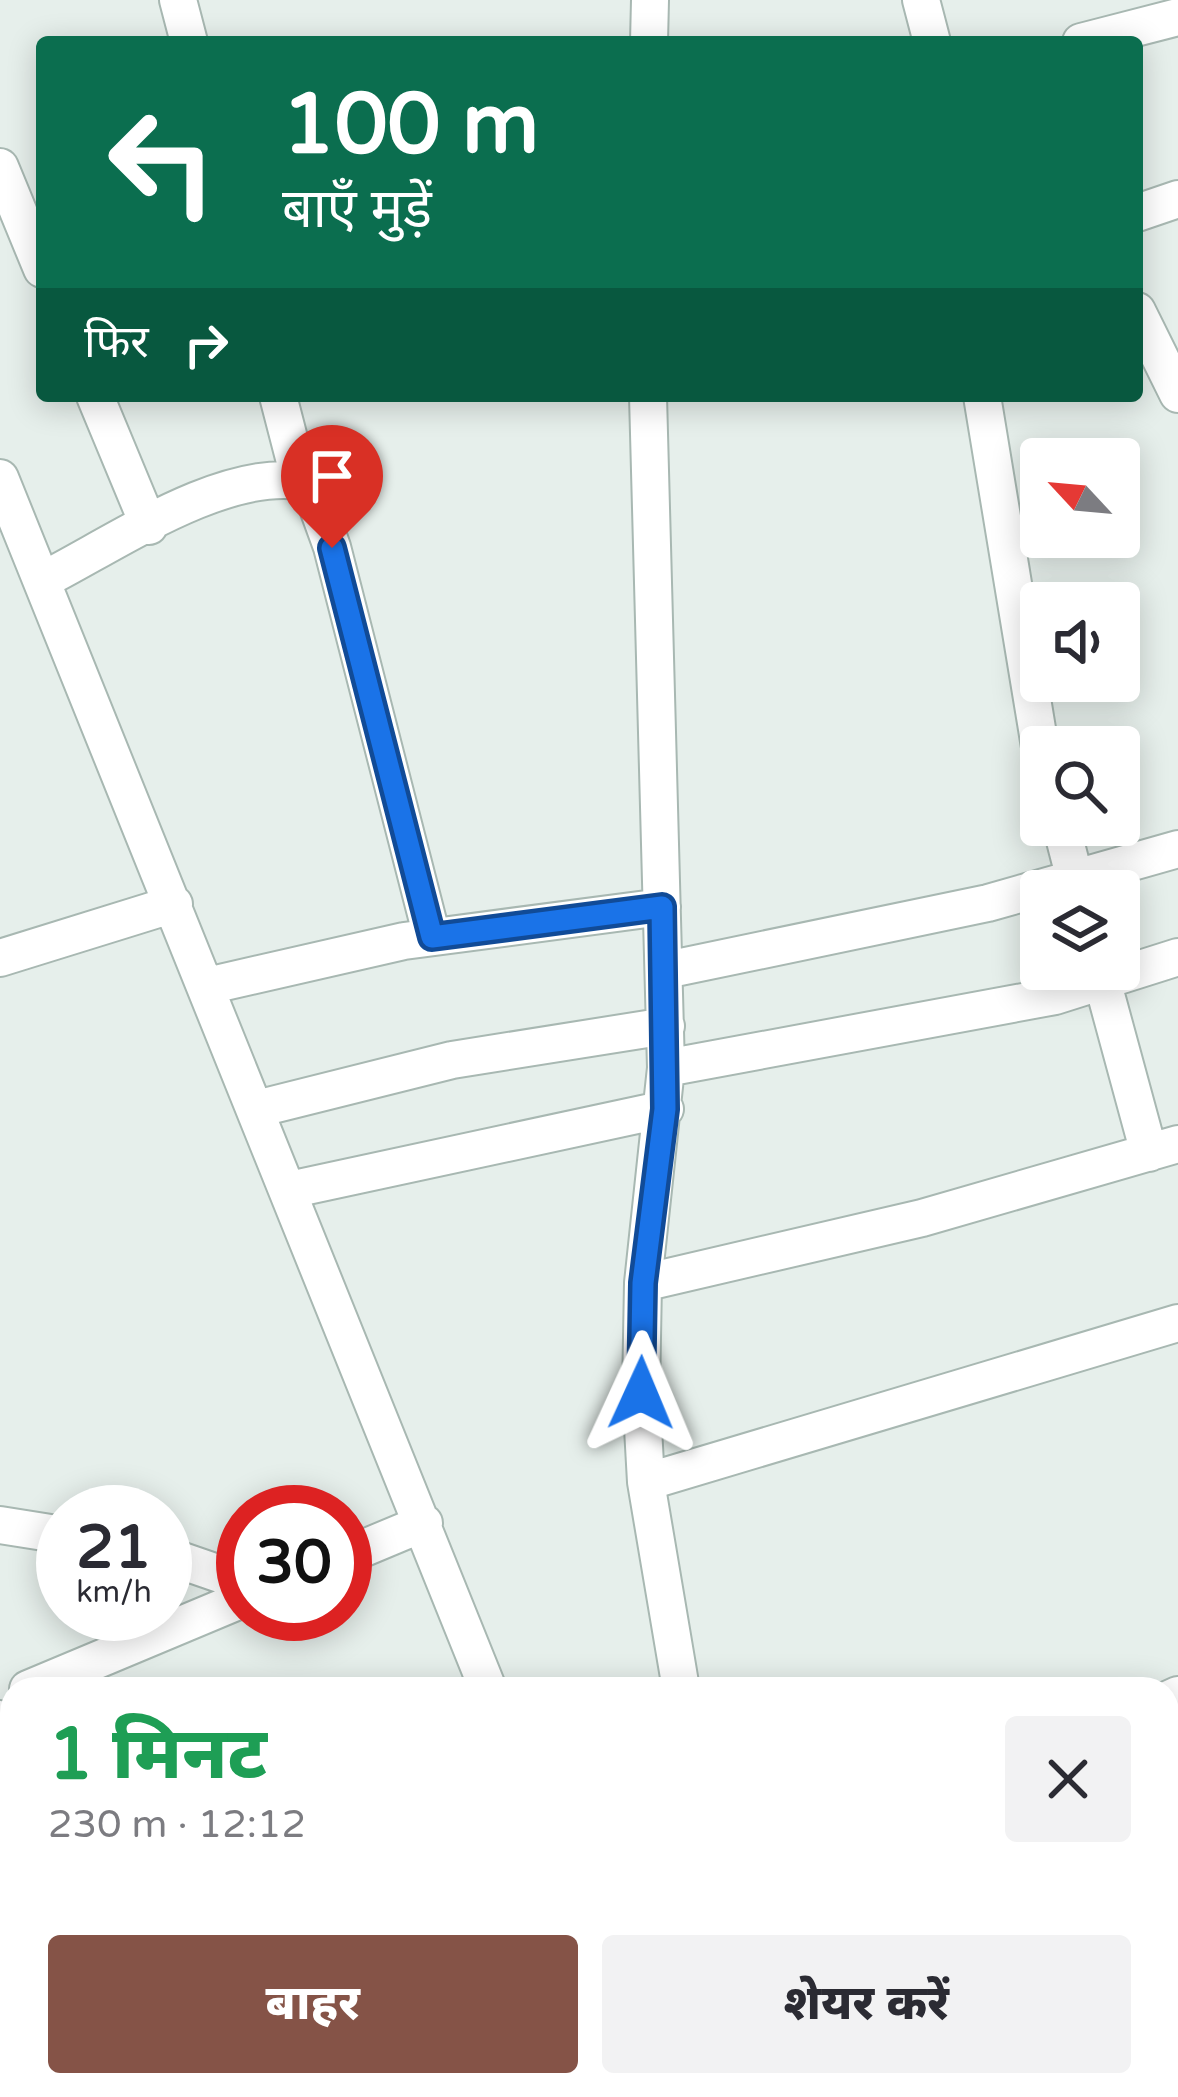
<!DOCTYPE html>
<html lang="hi">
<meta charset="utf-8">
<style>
:root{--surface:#fff;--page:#f2f2f3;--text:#2b2b33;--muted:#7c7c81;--accent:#855347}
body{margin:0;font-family:"Varela Round","Noto Sans Devanagari",sans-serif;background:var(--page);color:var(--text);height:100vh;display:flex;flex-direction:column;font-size:45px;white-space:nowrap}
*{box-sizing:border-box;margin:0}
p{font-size:39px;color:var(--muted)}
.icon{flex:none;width:66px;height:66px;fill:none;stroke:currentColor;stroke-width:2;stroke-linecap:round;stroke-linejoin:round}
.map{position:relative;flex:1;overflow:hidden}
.panel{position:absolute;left:0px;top:1677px;width:1179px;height:420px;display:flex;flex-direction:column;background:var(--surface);border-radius:36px 36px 0 0;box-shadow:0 6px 30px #0003}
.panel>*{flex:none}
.banner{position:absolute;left:36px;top:36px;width:1107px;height:366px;border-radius:12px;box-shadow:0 6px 30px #0003;background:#0b6e4f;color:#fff;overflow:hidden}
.needle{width:78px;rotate:296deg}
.fabs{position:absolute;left:1020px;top:438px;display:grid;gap:24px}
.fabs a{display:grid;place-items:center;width:120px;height:120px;border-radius:12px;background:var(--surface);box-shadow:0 6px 30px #0003;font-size:60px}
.speed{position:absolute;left:36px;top:1485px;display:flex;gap:24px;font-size:60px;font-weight:700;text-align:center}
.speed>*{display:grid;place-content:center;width:156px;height:156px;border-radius:50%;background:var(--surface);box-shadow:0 6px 30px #0003;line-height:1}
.speed small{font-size:30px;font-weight:400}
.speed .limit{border:18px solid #d22;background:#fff;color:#111}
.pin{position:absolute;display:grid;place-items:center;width:102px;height:102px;color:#fff;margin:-123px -51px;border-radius:50% 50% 50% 0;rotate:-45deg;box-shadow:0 0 12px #0007}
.pin .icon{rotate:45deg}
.me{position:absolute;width:132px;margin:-66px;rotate:1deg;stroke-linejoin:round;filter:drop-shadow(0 0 9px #0008)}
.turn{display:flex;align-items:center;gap:42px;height:252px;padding:0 48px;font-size:54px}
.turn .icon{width:156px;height:156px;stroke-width:2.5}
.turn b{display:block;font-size:84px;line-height:102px}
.then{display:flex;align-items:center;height:114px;padding:0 48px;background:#0003;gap:24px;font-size:45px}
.round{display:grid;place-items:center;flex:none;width:126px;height:126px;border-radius:12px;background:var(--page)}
.headline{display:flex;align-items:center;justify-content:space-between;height:204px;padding:0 48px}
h1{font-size:72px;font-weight:800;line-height:90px;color:#1e9e55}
.cta{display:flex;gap:24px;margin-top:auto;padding:24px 48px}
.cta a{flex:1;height:138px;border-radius:12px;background:var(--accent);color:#fff;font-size:48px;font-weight:800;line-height:138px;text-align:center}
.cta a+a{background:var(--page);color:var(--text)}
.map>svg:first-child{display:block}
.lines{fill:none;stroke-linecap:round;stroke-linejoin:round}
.minor-casing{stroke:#a8b8b2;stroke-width:40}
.minor{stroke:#fff;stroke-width:36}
.route-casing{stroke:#114b97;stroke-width:30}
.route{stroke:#1a73e8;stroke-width:21}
</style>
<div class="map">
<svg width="1178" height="2097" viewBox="0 0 1178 2097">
<rect width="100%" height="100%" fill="#e6efeb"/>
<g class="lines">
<defs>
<path id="minor" d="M178,0l11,42
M921,0l11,42
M649,42l1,-42
M1081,42l97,-25
M0,167l42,102
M1137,213l41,-14
M1137,311l41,83
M95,396l54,130
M278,396l22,85
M648,396l18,672 -23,215 -2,109 5,90 35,207
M982,396l59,357
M0,478l488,1211
M43,580c71,-36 177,-110 257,-99l15,19 17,47 100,390
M1061,825l17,66
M0,958l174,-54
M1099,969l50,184
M666,970l322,-67 190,-54
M207,986l197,-45 258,-34
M666,1068l389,-72 123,-39
M256,1109l196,-49 214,-34
M289,1190l376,-81
M643,1283l279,-65 256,-74
M646,1482l532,-159
M0,1525l63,10
M165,1555l78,27
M345,1556l79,-33
M28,1689l215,-90
M1167,1700l11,-5
M0,1719l12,19
M584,2085l4,12
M640,2085l5,12
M143,2097l23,-12
M699,2097l23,-12"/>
</defs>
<!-- minor casing -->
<use href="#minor" class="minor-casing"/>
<!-- minor -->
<use href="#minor" class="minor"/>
</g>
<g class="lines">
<defs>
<path id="route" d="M332,548l100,389 230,-30 3,202 -22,174 -2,110"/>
</defs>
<!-- route casing -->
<use href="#route" class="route-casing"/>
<!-- route -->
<use href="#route" class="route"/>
</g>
</svg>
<div class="fabs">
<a><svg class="needle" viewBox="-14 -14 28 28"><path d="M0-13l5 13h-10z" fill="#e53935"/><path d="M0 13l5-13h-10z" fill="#7c7c81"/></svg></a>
<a><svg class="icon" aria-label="sound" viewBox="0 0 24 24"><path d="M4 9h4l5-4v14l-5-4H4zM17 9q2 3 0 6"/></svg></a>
<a><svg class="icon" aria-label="search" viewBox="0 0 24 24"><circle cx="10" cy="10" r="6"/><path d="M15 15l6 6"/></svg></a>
<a><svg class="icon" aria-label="layers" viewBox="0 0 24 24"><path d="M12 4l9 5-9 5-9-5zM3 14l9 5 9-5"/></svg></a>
</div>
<div class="speed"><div>21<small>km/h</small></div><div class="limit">30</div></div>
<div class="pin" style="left:332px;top:548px;background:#d93025"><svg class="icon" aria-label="arrive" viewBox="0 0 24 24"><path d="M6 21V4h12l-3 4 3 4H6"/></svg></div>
<svg class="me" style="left:641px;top:1393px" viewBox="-20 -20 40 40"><path d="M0-17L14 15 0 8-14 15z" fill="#1a73e8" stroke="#fff" stroke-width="4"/></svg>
<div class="banner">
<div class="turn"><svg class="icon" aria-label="left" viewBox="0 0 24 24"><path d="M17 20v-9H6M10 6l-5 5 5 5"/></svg><div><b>100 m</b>बाएँ मुड़ें</div></div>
<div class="then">फिर<svg class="icon" aria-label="right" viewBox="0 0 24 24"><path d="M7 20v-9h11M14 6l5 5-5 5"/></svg></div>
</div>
<section class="panel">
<div class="headline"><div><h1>1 मिनट</h1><p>230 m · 12:12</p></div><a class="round"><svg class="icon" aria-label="close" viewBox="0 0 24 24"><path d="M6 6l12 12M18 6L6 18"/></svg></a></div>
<div class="cta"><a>बाहर</a><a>शेयर करें</a></div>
</section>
</div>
